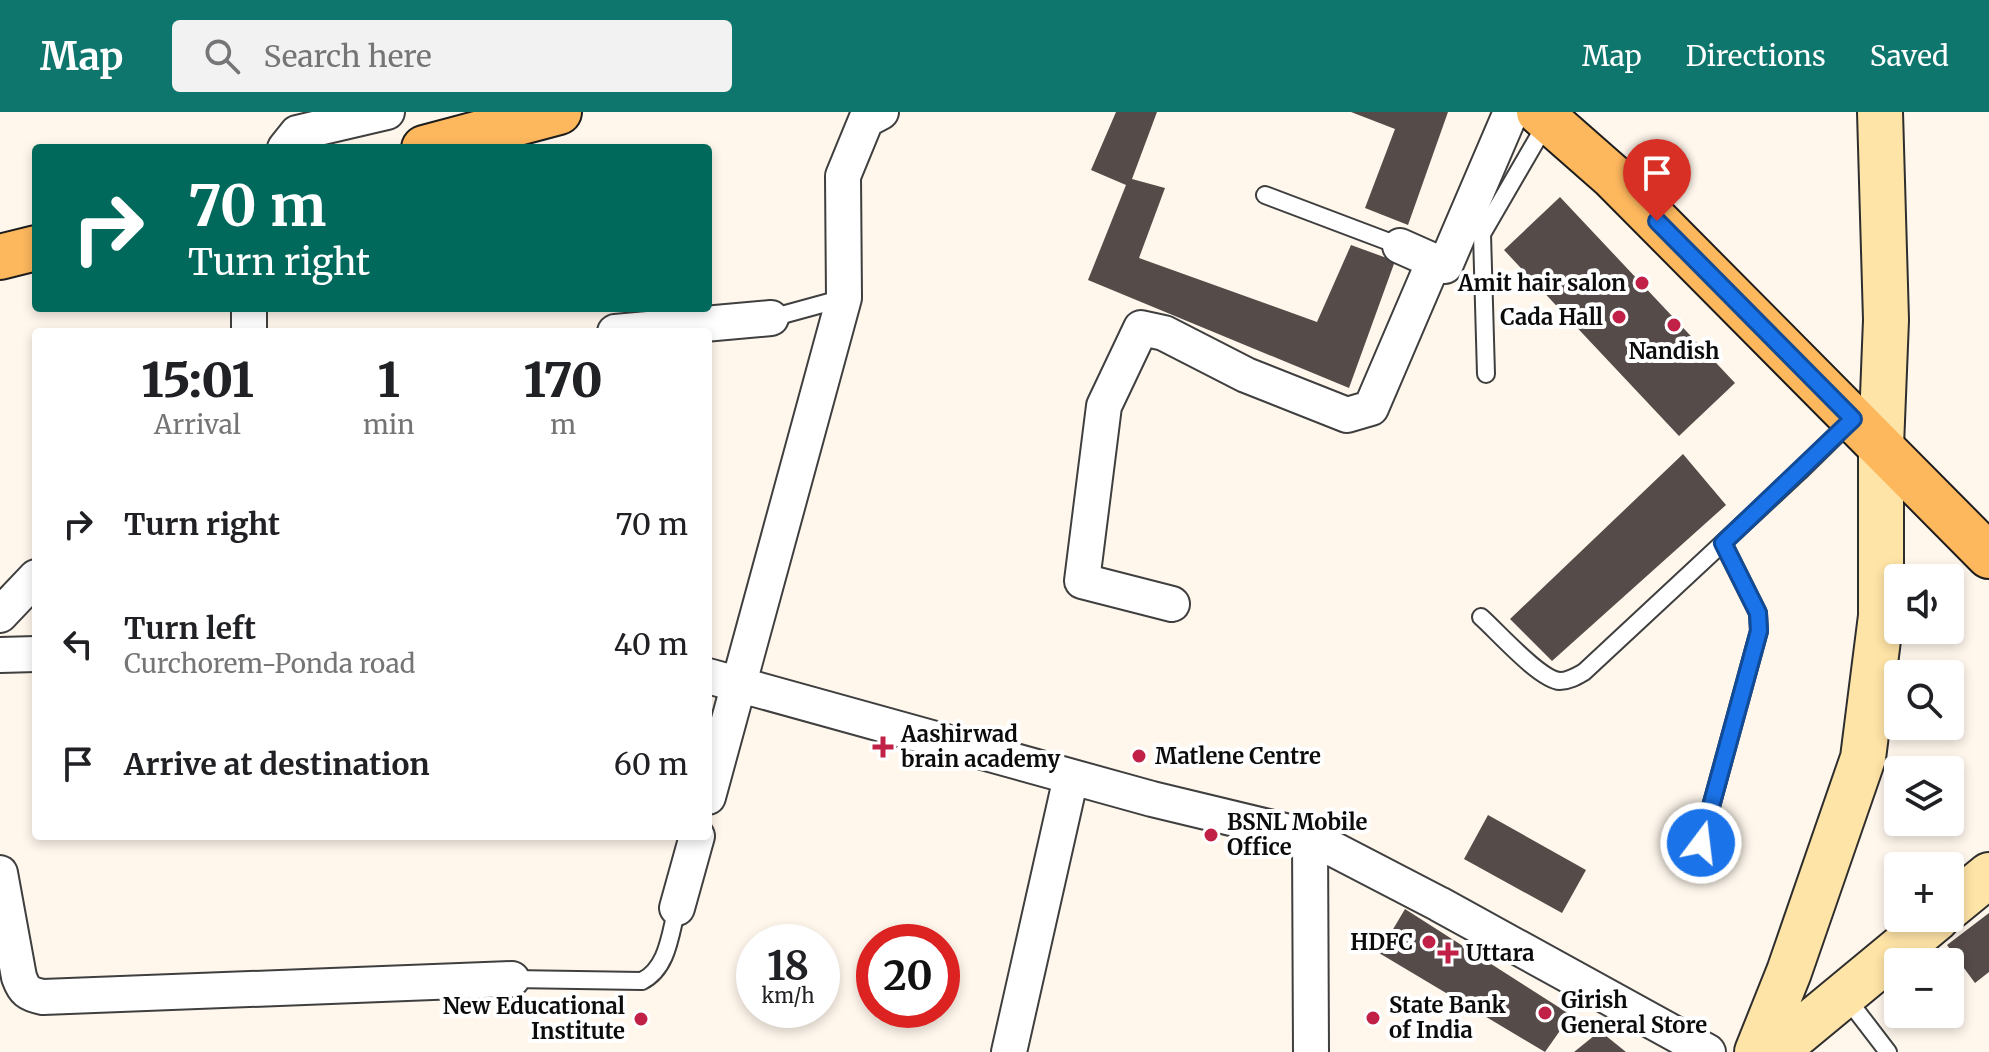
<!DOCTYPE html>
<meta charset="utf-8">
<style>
:root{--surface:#fff;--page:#f2f2f2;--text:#202124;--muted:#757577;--accent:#0f766e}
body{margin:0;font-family:Merriweather,serif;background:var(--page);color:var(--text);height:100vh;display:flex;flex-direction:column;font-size:30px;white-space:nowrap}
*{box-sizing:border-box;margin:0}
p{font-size:26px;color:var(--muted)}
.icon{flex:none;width:44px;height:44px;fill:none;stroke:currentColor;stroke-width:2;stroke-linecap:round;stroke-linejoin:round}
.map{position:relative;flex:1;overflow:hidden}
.drawer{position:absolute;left:32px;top:216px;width:680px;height:512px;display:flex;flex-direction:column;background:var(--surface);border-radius:8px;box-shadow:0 4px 12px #0003}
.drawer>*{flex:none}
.hud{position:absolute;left:32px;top:32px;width:680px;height:168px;border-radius:8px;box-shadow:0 4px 12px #0003;background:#00695c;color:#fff;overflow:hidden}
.controls{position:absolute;left:1884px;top:452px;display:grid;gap:16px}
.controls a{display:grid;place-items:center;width:80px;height:80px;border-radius:8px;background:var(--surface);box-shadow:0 4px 12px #0003;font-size:40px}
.speed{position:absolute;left:736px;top:812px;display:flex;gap:16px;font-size:40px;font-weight:700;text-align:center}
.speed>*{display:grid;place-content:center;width:104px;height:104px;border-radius:50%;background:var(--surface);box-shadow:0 4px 12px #0003;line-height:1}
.speed small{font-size:20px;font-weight:400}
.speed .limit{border:12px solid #d22;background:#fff;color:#111}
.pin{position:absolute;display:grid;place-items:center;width:68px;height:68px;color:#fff;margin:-82px -34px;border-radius:50% 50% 50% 0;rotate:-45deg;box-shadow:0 0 8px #0007}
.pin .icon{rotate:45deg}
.me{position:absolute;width:88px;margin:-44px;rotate:15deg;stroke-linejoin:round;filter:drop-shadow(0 0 6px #0008)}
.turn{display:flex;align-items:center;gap:28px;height:168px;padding:0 24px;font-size:36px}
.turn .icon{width:104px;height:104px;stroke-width:2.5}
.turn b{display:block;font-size:56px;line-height:68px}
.eta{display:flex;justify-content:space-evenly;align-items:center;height:136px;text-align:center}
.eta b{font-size:48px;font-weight:800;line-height:56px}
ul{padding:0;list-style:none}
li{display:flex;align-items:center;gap:24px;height:120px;padding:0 24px}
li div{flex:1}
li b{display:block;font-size:30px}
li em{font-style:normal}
header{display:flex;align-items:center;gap:48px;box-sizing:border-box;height:112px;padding:0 40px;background:var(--accent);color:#fff}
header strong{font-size:38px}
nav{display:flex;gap:44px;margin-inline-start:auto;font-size:28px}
.search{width:560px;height:72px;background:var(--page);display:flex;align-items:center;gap:20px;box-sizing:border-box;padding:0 28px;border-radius:8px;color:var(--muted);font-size:30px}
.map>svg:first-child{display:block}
.building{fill:#554b48}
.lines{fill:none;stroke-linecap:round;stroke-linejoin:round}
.lane-casing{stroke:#3f3f3f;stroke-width:20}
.street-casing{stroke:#3f3f3f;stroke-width:38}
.secondary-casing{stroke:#2e2e2e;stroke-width:48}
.primary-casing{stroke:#1d1d1d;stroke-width:48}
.lane{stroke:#fff;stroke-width:16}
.street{stroke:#fff;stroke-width:34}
.secondary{stroke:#ffe4a7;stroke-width:44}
.primary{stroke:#fdb75d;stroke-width:44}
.route-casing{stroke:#114b97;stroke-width:20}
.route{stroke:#1a73e8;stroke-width:14}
.poi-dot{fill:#c12047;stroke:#fff;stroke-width:3}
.labels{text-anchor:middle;stroke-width:8;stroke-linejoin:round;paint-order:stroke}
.poi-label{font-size:22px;font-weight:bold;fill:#0c0c0c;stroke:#fff;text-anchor:start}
</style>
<header>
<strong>Map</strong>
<div class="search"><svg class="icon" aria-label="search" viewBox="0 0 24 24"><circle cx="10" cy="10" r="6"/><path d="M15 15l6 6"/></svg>Search here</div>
<nav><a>Map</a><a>Directions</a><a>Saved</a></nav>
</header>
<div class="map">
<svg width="1989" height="940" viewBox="0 0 1989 940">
<rect width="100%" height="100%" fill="#fff7ec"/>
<!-- building -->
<path class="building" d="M1116,0h41l-25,67 33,9 -26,70 178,64 34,-77 44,16 -46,127 -261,-108 38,-95 -35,-15z
M1351,0h97l-40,113 -43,-17 30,-79z
M1560,85l175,186 -56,53 -175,-186z
M1683,342l43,51 -174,156 -42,-42z
M1488,703l98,55 -24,43 -98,-54z
M1405,797l166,106 -26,37 -166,-99z
M1989,801v59l-14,11 -28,-38z
M1600,919l26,21h-52z"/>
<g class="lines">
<defs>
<path id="lane" d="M1265,83l135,51
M771,206l73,-20
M1486,262l-4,-140 65,-112
M1481,505c16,14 59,63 79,64 9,0 17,-5 24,-9l215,-200 53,-52
M1701,731l58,-212 -1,-18 -35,-70
M512,867l130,2c26,-13 28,-47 35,-73
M1845,884l43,56"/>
<path id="street" d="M285,36l12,-15 90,-21
M1400,134l45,20 66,-154
M249,196v24
M615,220l156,-14
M1172,492l-90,-23 22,-175 37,-78 23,5 82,42 101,40 24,-7 63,-147
M0,503l36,-38
M0,543l36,-1
M708,564l444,123 158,38 129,67 269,148
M708,685l136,-499 -1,-122 23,-56 15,-8
M1310,725l1,215
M0,761l19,104c5,14 9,17 24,20l469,-18
M677,796l20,-72
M1009,940l62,-275"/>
<path id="secondary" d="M1950,795l39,-32
M1757,940l32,-80 74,-214 18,-142v-170l5,-126 -6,-208
M1775,940l162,-134"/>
<path id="primary" d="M1539,0l74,65 376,379
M424,36l135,-36
M0,145l36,-9"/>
</defs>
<!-- lane casing -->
<use href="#lane" class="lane-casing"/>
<!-- street casing -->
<use href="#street" class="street-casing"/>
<!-- secondary casing -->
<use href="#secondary" class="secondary-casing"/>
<!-- primary casing -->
<use href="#primary" class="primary-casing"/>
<!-- lane -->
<use href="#lane" class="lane"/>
<!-- street -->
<use href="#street" class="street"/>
<!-- secondary -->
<use href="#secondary" class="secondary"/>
<!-- primary -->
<use href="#primary" class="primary"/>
</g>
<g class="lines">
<defs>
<path id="route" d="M1657,109l196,198 -130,124 35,70 1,18 -58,212"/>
</defs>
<!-- route casing -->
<use href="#route" class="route-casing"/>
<!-- route -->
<use href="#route" class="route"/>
</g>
<!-- markers -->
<g class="poi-dot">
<circle cx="1642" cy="171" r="8"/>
<circle cx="1619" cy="205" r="8"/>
<circle cx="1674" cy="213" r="8"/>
<path d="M879 623h8v8h8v8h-8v8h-8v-8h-8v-8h8z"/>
<circle cx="1139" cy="644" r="8"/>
<circle cx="1211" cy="723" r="8"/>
<circle cx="1429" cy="830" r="8"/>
<path d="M1444 829h8v8h8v8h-8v8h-8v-8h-8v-8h8z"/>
<circle cx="1545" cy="901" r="8"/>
<circle cx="1373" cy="906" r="8"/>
<circle cx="641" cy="907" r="8"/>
</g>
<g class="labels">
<!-- poi labels -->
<g class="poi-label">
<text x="1626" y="179" text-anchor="end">Amit hair salon</text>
<text x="1603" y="213" text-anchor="end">Cada Hall</text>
<text x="1674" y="247" text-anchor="middle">Nandish</text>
<text x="901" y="630">Aashirwad<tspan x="901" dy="25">brain academy</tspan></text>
<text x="1155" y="652">Matlene Centre</text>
<text x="1227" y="718">BSNL Mobile<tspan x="1227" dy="25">Office</tspan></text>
<text x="1413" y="838" text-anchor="end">HDFC</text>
<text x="1466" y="849">Uttara</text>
<text x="1561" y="896">Girish<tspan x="1561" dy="25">General Store</tspan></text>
<text x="1389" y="901">State Bank<tspan x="1389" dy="25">of India</tspan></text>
<text x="625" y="902" text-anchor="end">New Educational<tspan x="625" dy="25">Institute</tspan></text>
</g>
</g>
</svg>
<div class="controls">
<a><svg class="icon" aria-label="sound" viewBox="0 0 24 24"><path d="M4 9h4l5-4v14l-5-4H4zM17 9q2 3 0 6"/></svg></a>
<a><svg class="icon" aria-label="search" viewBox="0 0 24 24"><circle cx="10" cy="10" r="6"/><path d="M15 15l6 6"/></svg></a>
<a><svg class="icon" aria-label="layers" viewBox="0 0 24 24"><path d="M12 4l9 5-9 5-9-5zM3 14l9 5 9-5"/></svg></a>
<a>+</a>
<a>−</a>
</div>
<div class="speed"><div>18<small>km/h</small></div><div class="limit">20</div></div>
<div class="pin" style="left:1657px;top:109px;background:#d93025"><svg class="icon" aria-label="arrive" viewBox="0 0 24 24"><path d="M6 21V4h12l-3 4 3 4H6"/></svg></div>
<svg class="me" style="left:1701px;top:731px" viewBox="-20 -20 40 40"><circle r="17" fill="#1a73e8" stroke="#fff" stroke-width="3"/><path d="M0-11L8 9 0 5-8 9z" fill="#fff"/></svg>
<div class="hud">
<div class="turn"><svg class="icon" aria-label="right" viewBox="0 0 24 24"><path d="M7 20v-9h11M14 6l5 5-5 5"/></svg><div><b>70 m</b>Turn right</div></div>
</div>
<section class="drawer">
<div class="eta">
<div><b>15:01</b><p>Arrival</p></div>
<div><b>1</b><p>min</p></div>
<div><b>170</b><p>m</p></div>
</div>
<ul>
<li><svg class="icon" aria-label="right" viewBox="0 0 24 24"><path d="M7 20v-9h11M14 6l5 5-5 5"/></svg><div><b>Turn right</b></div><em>70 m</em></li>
<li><svg class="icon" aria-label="left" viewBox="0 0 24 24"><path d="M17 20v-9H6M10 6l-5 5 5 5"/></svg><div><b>Turn left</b><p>Curchorem-Ponda road</p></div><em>40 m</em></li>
<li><svg class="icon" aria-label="arrive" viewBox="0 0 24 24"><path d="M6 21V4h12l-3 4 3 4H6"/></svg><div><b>Arrive at destination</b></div><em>60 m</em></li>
</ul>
</section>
</div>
